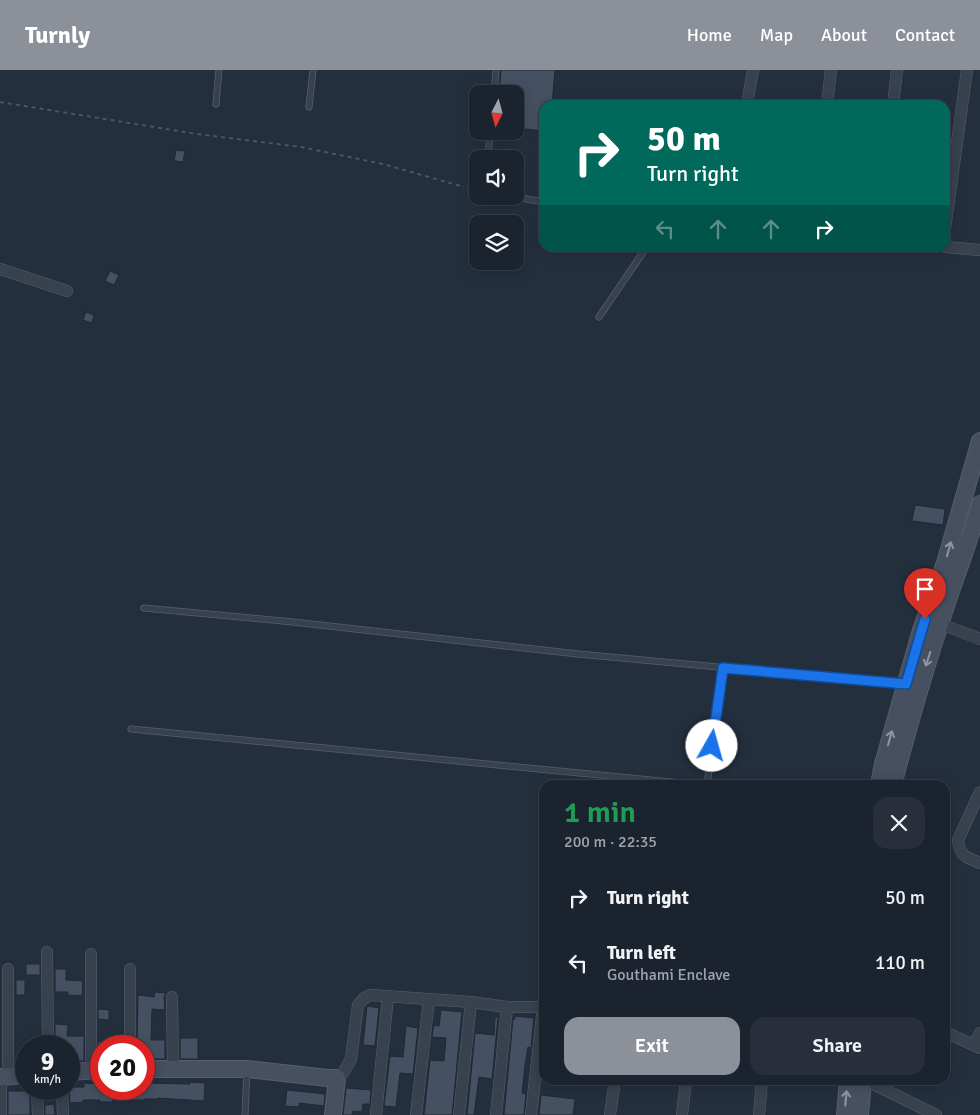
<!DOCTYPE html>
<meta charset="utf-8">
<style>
:root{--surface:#1b232e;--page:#282f3a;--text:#f1f3f6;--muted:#a0a4aa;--line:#39404a;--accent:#8c9099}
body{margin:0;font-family:Signika,sans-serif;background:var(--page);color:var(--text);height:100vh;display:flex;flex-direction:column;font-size:19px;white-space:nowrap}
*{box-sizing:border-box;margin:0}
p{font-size:16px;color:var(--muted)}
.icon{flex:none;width:28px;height:28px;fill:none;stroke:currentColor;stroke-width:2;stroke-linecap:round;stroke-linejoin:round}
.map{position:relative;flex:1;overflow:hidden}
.details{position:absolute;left:539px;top:710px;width:411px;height:305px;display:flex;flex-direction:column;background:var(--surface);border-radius:15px;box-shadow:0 2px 12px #0003,0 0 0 1px var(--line)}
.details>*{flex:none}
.top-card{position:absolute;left:539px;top:30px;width:411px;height:152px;border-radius:15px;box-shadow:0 2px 12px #0003,0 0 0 1px var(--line);background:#00695c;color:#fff;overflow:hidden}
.needle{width:32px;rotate:186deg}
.buttons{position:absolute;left:469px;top:15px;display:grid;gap:10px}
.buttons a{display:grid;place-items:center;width:55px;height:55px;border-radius:10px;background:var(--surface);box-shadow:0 2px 12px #0003,0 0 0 1px var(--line);font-size:25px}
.speed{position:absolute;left:15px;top:965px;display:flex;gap:10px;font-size:25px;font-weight:700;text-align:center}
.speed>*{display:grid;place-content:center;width:65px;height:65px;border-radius:50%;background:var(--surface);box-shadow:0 2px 12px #0003,0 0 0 1px var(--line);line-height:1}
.speed small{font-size:12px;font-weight:400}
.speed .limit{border:8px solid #d22;background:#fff;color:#111}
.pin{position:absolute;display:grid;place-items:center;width:42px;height:42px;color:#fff;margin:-51px -21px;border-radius:50% 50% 50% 0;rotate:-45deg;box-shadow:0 0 5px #0007}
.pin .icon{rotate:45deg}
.me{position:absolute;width:55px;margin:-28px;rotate:7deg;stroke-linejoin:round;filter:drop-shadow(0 0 4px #0008)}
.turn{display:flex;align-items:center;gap:18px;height:105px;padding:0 25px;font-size:22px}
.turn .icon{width:65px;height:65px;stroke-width:2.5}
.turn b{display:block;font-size:35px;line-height:42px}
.lanes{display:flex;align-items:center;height:48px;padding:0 25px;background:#0003;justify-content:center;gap:25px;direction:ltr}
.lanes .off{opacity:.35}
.round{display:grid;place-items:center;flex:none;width:52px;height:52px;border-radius:15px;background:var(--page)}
.headline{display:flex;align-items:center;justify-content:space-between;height:85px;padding:0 25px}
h1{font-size:30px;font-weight:600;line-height:38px;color:#1e9e55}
.action{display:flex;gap:10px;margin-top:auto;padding:10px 25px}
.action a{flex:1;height:58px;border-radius:15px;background:var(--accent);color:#fff;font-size:20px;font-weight:600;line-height:58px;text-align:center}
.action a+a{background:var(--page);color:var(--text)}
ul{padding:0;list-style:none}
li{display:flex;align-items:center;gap:15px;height:65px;padding:0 25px}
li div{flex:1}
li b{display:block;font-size:19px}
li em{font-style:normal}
header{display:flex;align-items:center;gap:30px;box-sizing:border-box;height:70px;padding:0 25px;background:var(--accent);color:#fff}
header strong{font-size:24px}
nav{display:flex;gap:28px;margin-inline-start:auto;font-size:18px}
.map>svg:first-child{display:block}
.building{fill:#455162;stroke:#1f2835}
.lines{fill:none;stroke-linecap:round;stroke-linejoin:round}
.lane-casing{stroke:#565f6c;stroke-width:7}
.street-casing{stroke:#565f6c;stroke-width:12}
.secondary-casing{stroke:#565f6c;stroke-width:18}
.path{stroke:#44595c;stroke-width:2;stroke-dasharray:4 4;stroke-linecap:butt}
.lane{stroke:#38414e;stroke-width:5.5}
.street{stroke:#38414e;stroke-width:11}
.secondary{stroke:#465061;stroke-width:16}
.oneway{stroke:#8e96a5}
.route-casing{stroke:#114b97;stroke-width:12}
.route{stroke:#1a73e8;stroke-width:9}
</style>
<header>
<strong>Turnly</strong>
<nav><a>Home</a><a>Map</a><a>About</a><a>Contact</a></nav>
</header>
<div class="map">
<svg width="980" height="1045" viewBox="0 0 980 1045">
<rect width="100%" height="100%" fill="#242f3e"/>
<!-- building -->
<path class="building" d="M501,0h54l-3,35h-8v26l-29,-3v-34h-16z
M176,80l9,1 -2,11 -9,-1z
M110,201l9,4 -5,10 -9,-4z
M86,242l8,3 -2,8 -9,-3z
M915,435l30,4 -2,16 -31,-4z
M26,894h14v11h-14z
M55,899h11v11l17,1 -1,15 -14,-1v-3h-13z
M16,910h9v15h-9z
M155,922l11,1 -2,4 1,13 -13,-1 -1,31h14v19h-21v-13h-7l1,-51 16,2z
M367,936l12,2 -4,38 -12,-1z
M98,939l11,1v10l-11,-1z
M441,940l21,2 -10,103h-28l6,-55 14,1 2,-23 -14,-1 2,-12 5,1z
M515,946l19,2 -3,30 -3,-1 -3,18 -3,28 4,1 -2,21h-20l9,-96h2z
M495,947h3l-6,62 -13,-2 -5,38h-7l8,-82 19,2z
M55,954l13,1 -1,11h17v25l-15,1 1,-12h-1v-4h-14z
M406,956l12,2 -5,46 -13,-1 -4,34 -12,-1 6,-50 13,1z
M180,968h18v21h-18z
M98,971h3v19h-3z
M17,984h9v11l-9,1z
M190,1012l15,1 -1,18 -46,-3v1h-14v1h-31v2h-13v-2h-17v2l-13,1 -1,-16h15v-4l17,1v5h43v-5l2,-1 44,1z
M346,1018l25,2 -1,14h-7l-1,8 -9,-1 -1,4h-9z
M287,1020l38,4 -1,12 -25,-3v4l-14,-1z
M8,1021h22v24h-22z
M541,1025l34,4 -2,16h-34z
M54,1034l1,11h-10v-10z"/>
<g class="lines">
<defs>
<path id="lane" d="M494,24l2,-24
M216,34l3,-34
M309,37l4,-37
M488,89l2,-28
M471,119l7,1
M510,126l34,6
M599,247l47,-69
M144,538l149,14 285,32 325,30
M131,659l571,56
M707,715l16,-118
M245,1045l2,-45"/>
<path id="street" d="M747,34l6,-34
M827,35l4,-35
M893,35l4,-35
M945,159l22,-159
M945,177l35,3
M0,199l67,22
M935,552l45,17
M980,722l-22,48c2,17 8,17 22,23
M47,882l1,94
M172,927l1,72
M945,962l35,16
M974,975l6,-12
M130,976v-77
M91,1001v-117
M8,1006v-107
M1,1007v38
M337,1008l6,-5 8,-14 7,-54 5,-6 7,-4 101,7 36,5h37
M865,1010l71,35
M37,1019l1,26
M62,1019l1,26
M376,1045l12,-119
M416,1045l13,-116
M459,1045l12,-113
M496,1045l11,-108
M531,1045l12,-108
M610,1045l5,-35
M682,1045l4,-35
M759,1045l3,-35"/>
<path id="secondary" d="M879,715l4,-21 38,-134 24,-67 35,-122
M893,715c14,-53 29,-106 46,-158 13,-41 29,-81 41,-123
M144,999h103l81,9h9l-4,37
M69,1002l32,-2
M0,1007l26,-2
M845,1045l3,-35
M860,1045l3,-35"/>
</defs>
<!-- lane casing -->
<use href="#lane" class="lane-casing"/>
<!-- street casing -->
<use href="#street" class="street-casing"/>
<!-- secondary casing -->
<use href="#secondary" class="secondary-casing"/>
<!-- path -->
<path class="path" d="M0,32l197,32 104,13 82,17 81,23"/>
<!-- lane -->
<use href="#lane" class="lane"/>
<!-- street -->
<use href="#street" class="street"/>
<!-- secondary -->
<use href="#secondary" class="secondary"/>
</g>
<!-- one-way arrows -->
<defs><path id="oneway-shaft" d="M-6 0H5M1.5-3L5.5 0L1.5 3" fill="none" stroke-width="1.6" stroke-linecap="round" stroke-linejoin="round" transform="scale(1.25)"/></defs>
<g class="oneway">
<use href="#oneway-shaft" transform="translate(949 479) rotate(-74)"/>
<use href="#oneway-shaft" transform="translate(928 589) rotate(108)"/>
<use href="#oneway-shaft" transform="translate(890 668) rotate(-74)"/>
<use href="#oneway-shaft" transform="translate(846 1028) rotate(-84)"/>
</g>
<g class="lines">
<defs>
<path id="route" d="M712,676l11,-78 183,16 19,-65"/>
</defs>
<!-- route casing -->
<use href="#route" class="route-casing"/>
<!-- route -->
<use href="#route" class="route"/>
</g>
</svg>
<div class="buttons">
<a><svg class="needle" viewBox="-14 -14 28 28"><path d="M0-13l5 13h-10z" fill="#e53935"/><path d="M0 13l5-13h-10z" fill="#a0a4aa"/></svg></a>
<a><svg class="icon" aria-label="sound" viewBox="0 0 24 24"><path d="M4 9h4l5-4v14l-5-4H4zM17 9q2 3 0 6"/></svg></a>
<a><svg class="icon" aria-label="layers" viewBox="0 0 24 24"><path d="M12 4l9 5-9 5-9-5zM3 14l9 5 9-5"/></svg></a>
</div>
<div class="speed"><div>9<small>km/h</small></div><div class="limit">20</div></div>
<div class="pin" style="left:925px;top:549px;background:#d93025"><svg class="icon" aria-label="arrive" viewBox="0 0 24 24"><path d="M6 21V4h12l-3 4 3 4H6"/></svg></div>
<svg class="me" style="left:712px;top:676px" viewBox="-20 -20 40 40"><circle r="19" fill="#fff"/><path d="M0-13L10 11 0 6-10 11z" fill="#1a73e8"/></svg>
<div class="top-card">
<div class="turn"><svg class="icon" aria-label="right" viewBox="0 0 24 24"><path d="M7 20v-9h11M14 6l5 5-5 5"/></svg><div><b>50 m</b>Turn right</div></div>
<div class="lanes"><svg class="icon off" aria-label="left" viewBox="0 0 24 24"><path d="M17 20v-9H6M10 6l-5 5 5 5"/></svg><svg class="icon off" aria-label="ahead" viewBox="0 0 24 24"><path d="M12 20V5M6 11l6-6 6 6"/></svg><svg class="icon off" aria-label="ahead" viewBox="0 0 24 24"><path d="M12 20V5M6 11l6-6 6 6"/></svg><svg class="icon" aria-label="right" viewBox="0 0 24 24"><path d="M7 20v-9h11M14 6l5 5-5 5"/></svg></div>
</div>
<section class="details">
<div class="headline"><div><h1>1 min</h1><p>200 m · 22:35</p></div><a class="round"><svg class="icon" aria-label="close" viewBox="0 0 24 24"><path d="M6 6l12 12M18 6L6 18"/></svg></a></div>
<ul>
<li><svg class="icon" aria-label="right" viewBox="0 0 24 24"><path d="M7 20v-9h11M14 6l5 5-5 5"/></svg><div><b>Turn right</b></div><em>50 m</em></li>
<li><svg class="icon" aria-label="left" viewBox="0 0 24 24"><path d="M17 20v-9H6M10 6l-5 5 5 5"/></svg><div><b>Turn left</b><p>Gouthami Enclave</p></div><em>110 m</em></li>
</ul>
<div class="action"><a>Exit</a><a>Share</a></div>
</section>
</div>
